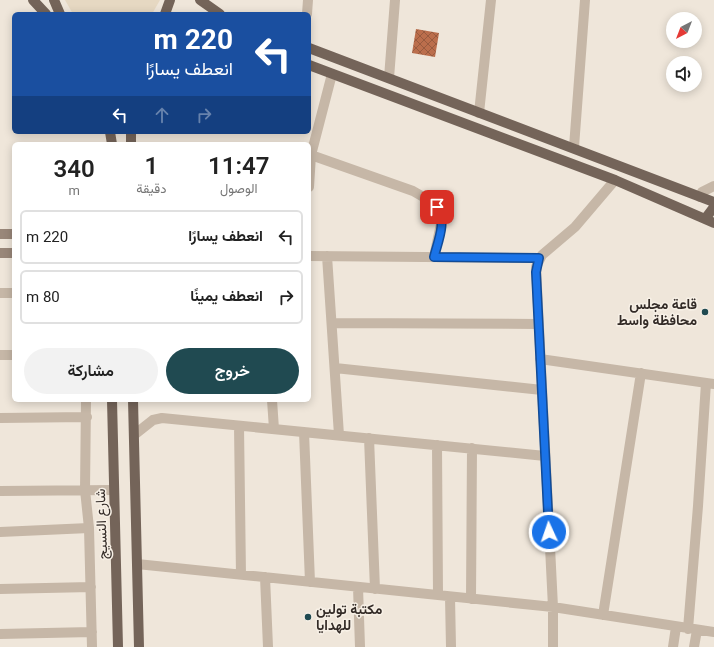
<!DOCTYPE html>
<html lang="ar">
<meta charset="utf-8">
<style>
:root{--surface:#fff;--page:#f2f2f2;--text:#222;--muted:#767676;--line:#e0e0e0;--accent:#204a51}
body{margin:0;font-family:Roboto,Vazirmatn,sans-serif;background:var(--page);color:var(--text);direction:rtl;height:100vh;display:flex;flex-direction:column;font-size:15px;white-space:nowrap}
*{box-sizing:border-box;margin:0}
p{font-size:13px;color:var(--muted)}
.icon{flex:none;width:22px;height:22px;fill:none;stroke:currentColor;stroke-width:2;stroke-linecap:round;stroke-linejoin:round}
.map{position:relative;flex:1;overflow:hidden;direction:ltr}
.details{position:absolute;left:12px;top:142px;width:299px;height:260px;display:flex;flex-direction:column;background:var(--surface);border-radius:6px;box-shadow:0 2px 10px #0003;direction:rtl}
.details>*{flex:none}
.guide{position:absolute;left:12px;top:12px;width:299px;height:122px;border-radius:6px;box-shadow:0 2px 10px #0003;direction:rtl;background:#1a4fa0;color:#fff;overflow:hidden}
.needle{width:26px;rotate:222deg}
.fabs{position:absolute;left:666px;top:12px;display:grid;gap:8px}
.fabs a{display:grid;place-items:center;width:36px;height:36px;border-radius:50%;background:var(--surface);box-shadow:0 2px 10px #0003;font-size:20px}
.pin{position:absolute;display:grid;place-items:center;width:34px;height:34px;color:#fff;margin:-17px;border-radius:8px;box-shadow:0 2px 6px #0006}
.me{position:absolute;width:44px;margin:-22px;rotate:357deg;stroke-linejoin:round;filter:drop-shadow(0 0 3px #0008)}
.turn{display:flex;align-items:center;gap:14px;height:84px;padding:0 12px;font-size:18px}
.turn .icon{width:52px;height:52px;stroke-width:2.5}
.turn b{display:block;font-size:28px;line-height:34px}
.lanes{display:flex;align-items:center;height:38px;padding:0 12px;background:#0003;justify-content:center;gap:20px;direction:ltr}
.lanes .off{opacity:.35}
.eta{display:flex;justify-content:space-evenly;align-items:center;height:68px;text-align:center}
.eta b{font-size:24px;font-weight:600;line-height:28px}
.action{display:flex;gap:8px;margin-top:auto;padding:8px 12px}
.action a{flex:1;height:46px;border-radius:24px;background:var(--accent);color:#fff;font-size:16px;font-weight:600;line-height:46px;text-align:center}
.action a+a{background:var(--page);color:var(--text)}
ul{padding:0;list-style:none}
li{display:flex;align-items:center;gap:12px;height:54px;margin:0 8px 6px;padding:0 4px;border:2px solid var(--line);border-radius:6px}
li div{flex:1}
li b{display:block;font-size:15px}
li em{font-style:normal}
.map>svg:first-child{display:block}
.plaza{fill:#e6d8c2}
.building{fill:url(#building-cross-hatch)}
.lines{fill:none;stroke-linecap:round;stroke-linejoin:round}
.street{stroke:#c6b7a7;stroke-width:10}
.secondary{stroke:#998779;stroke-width:10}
.primary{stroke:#746459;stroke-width:10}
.route-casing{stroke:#114b97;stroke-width:10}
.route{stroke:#1a73e8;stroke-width:7}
.poi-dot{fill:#204a51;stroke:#f7f0e6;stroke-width:1.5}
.labels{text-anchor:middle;stroke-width:3;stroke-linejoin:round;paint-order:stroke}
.poi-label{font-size:14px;font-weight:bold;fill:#332b27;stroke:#f7f0e6;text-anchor:end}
.street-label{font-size:14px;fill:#332b27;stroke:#f7f0e6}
</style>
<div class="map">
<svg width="714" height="647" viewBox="0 0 714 647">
<defs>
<pattern id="building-cross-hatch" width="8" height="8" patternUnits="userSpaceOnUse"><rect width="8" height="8" fill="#bb6e4c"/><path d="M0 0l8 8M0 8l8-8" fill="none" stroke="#995b3f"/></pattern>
</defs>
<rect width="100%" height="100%" fill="#efe6da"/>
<!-- plaza -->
<path class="plaza" d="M65,0h95l-8,14h-79z"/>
<!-- building -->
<path class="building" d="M416,29l23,4 -4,24 -23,-4z"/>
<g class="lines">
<!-- street -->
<path class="street" d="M307,14l1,-14
M389,78l6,-78
M479,113l12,-113
M574,147l11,-147
M311,155l102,36 19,11 8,11 2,6 -8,38
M309,187l2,-32 21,-81
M700,197l2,-5 12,-6
M309,256l230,2
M327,256l12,179
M0,293h14
M332,323l206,1
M0,355h14
M540,359l174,25
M335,368l207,22
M86,400l-1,90 4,38 3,119
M272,400l2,29
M0,418l87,-1
M239,426l2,149
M304,432l6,150
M134,435l19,-15 9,-2 383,38
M369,438l6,151
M437,445l1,150
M0,491l114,-1
M0,532l89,-4
M137,564l416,43 161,25
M265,577l3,70
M358,587l2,60
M0,589l91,-2
M450,597l1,50
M471,599l1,-151
M603,615l38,-242
M688,629l10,-123 8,-123
M0,634l92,-2
M553,647v-40l-17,-340 6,-12 33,-28 40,-47
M673,647l3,-20
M694,647l3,-17"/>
<!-- secondary -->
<path class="secondary" d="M0,234h14
M0,253h14"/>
<!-- primary -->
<path class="primary" d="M33,0l13,14
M54,0l6,14
M200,0l20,14
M165,14l5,-14
M309,48l405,154
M309,65l306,115 99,43
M110,132l2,12
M131,132v12
M705,219l9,-12
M112,400l6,247
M133,400l6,247"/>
</g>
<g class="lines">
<defs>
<path id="route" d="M437,207c10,15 1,34 -3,50l105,1 -3,14 13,260"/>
</defs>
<!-- route casing -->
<use href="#route" class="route-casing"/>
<!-- route -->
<use href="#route" class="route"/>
</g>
<!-- markers -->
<g class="poi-dot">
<circle cx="705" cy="312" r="4"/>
<circle cx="308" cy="617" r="4"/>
</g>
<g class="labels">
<!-- poi labels -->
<g class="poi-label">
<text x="697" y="309">قاعة مجلس<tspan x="697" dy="16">محافظة واسط</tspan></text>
<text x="316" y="614" text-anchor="start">مكتبة تولين<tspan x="316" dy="16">للهدايا</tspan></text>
</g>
<!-- street labels -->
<g class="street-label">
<text transform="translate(101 524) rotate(-92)" y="5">شارع النسيج</text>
</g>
</g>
</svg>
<div class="fabs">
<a><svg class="needle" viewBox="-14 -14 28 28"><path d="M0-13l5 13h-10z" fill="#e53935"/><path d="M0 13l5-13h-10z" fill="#767676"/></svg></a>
<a><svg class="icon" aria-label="sound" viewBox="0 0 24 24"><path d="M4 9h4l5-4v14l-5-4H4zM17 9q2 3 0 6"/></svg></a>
</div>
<div class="pin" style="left:437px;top:207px;background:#d93025"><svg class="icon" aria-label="arrive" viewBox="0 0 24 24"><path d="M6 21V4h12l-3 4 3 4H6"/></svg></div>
<svg class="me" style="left:549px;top:532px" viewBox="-20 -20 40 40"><circle r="17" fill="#1a73e8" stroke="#fff" stroke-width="3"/><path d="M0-11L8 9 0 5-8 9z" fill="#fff"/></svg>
<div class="guide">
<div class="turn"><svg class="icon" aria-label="left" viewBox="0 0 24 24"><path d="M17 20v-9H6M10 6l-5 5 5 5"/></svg><div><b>220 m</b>انعطف يسارًا</div></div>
<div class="lanes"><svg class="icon" aria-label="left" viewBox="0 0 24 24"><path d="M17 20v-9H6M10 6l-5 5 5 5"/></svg><svg class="icon off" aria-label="ahead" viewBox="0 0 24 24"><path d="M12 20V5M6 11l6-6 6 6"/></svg><svg class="icon off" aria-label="right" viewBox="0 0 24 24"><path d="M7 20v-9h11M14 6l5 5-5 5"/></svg></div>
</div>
<section class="details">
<div class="eta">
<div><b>11:47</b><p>الوصول</p></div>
<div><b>1</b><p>دقيقة</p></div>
<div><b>340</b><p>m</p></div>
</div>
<ul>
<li><svg class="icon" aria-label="left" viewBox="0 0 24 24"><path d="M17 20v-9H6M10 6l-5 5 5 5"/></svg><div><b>انعطف يسارًا</b></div><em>220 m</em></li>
<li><svg class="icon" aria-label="right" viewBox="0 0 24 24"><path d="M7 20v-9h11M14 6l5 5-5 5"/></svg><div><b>انعطف يمينًا</b></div><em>80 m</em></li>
</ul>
<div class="action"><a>خروج</a><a>مشاركة</a></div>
</section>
</div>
